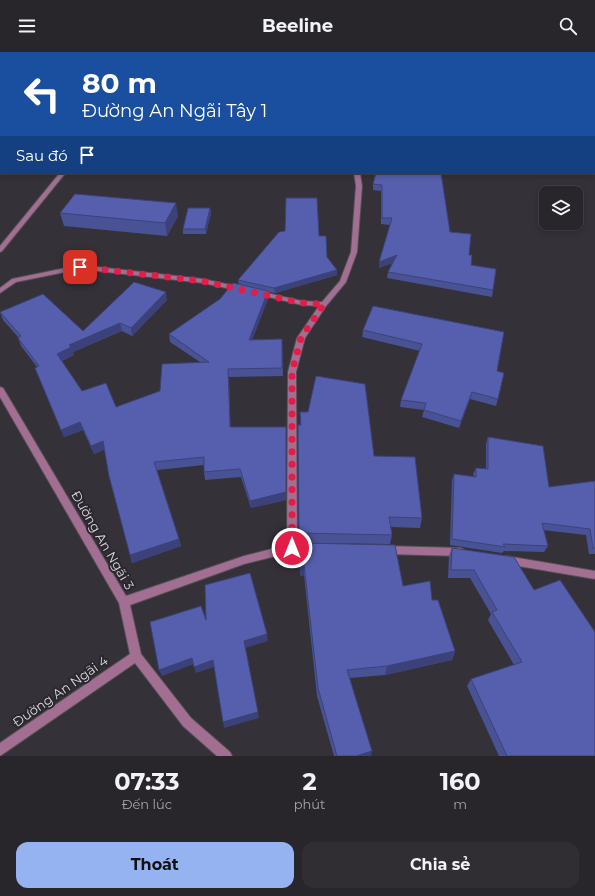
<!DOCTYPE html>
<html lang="vi">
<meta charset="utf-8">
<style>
:root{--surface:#28252b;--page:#302d33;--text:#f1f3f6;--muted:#a5a5a9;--line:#444247;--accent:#95b2f1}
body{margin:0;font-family:Montserrat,sans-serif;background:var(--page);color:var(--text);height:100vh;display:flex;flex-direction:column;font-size:15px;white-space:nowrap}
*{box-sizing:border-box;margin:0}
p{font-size:13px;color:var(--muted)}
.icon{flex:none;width:22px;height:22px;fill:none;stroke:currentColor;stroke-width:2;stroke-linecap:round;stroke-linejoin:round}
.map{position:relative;height:704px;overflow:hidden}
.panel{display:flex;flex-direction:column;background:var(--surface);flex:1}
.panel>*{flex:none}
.hud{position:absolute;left:0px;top:0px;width:595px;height:122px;box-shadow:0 2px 6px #0003,0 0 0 1px var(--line);background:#1a4fa0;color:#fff;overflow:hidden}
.tools{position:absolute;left:539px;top:134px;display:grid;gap:8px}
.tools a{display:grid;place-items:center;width:44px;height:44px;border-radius:8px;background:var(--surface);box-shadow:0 2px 6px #0003,0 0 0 1px var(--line);font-size:20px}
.pin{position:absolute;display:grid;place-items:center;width:34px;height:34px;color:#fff;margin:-17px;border-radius:8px;box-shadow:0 2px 6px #0006}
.me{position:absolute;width:44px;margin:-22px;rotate:0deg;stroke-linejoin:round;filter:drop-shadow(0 0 3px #0008)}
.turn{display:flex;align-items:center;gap:14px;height:84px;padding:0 16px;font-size:18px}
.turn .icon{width:52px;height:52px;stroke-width:2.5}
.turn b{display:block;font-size:28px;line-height:34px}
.then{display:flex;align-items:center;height:38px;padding:0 16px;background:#0003;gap:8px;font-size:15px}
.eta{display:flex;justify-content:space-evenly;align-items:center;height:68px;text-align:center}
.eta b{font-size:24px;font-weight:700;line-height:28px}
.primary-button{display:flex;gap:8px;margin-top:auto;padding:8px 16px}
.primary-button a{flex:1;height:46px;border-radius:12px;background:var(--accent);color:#111;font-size:16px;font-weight:700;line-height:46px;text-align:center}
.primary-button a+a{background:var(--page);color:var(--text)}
header{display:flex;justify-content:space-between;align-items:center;height:52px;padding:0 16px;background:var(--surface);font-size:18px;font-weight:700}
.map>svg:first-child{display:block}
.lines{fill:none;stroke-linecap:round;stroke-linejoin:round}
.service-casing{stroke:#534f56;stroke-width:2}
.minor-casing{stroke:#534f56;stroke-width:2}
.service{fill:#a26f93;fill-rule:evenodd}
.minor{fill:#a26f93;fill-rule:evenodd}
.wall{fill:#495295}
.shaded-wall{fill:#3c4279}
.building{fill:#555fad;stroke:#3c4279}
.route{stroke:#e11d48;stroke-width:7;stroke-dasharray:0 12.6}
.labels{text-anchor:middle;stroke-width:4;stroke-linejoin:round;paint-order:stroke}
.near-street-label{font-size:13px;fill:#dad7dc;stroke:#2b272f}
</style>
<header><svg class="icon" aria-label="menu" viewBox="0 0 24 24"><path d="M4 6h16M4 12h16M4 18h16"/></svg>Beeline<svg class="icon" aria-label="search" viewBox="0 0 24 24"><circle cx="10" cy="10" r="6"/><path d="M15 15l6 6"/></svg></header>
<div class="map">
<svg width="595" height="704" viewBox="0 0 595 704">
<rect width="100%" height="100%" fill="#353139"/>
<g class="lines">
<defs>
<path id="service" d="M61,121l3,2 -1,1 -61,75 -2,1v-6l59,-72z"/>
<path id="minor" d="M354,121h6l2,13 -5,66 -11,30 -20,24 -21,32 -9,34 1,172 16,2 2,3 -2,3 -3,1 -18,-1 -48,12 -114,41 11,49 50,64 39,34 2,4h-15l-34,-30 -48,-63 -135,93v-13l130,-89 -11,-51 -119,-206v-10l3,1 123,208 118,-40 43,-11 1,-173 9,-34 22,-32 -17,-1 -46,-11 -1,-1 3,-2 44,10 20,1 18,-21 11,-29 5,-66z
M80,213l123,14 37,8 3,2 -3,2 -37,-8 -123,-14 -64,13 -16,11v-5l12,-9z
M386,494l74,2 3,1 2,3 -2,3 -3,1 -74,-2 -3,-1 -2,-3 2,-3z
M507,504l88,15v8l-88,-15 -3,-1 -2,-3 2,-3z"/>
</defs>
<!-- service casing -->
<use href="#service" class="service-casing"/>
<!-- minor casing -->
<use href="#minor" class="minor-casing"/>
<!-- service -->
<use href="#service" class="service"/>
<!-- minor -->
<use href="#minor" class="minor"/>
</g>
<!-- wall -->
<path class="wall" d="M376,121l74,59 19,23 2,10 22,25 -1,7 -105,-19 1,-6 4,-9 -13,5 11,-43 -9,-1v-33l-8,-1v-6z
M210,156l1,5 -5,21h-23v-5z
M60,161l118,3 -11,20 -103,-10z
M319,184l8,21 10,18 -62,18 -7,-1v7l-16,41 30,-1 1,37 -54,1 1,50 56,73 -35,8 -10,-31 -36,3 -1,-8v-7l-47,5 24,76 -49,17 -2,-8 -25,-106 -11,5 -11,-24 -19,7 -29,-69 2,-1 -16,-21 -3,-9 -15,-17 -3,-8 83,19 84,-31 -35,36 -10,-5 -49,21 1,3 -12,6 20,30 34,16 44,-16 40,-29 -30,-20 -1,-8 51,-35 19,-14 -1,-5z
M373,254l124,65 1,28 -2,7 -26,-7 -11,29 -37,-11 2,-7 -24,-3 1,-7 19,-49 -58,-14 1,-7z
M300,360l74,44 48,62 -2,10 -29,-1 1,8 -2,9 -91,-1 -1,-118h2z
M488,385l61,50 46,-6v73h-6l-3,-19 -43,-5 5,16 -4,6 -40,-1 -2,2 -52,-8 2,-65 2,-6 20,3 -1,-3 3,-6 10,1v-25z
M299,491l104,43 29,14 23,51 -3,9 -67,15 -35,3 21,78h-37l-17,-60 -13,-121 -4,1z
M452,496l62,9 81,199h-96l-32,-70 4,-7 43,-14 -26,-45 3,-6 -21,-36h-22l1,-22z"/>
<!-- shaded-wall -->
<path class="shaded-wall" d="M26,0h7l-1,1h-7z
M98,0h8l-1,1h-7z
M1,23v7l-1,1v-7z
M0,52h1v6h-1z
M176,151l2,13 -11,20 -2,-13z
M210,156l1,5 -5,21 -1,-5z
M397,203l-1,7 -17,6v-6z
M337,218v5l-62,18 -1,-5z
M268,239v8l-19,49v-8z
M166,240l1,8 -35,36 -1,-8z
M120,271l2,8 -49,21 1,3 -14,6 -3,-7 12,-9z
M228,317l1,8 2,58 -1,-8z
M472,340l-2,7 -11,29 2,-7z
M80,370l3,8 -19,7 -3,-7z
M286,383v65l-35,8 -1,-7z
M103,389l3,8 -12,5 -3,-8z
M179,487l2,7 -49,17 -2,-8z
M304,513v10l-4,1v-10z
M267,582l1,7 -23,7 -1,-7z
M455,599l-3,9 -67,15 2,-9z
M192,606l2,6 -32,12 -3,-6z
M213,608l1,7 -18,6 -2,-6z
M258,660l1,6 -35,10 -1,-6z
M372,699l-1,5h-15z"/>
<!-- building -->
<path class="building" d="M0,0h26l-1,1h-24v22l-1,1z
M70,0h28v1h-28z
M0,34h1v18h-1z
M376,121h65l9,59 21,2 -2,21h3l-1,10 25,4 -3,21 -105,-18 9,-17 -18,7 13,-44h-10v-33l-9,-1z
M75,142l101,9 -11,20 -105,-10z
M286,146h31l2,38h7l1,21 10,13 -63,18 -36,-8 41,-48 6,-1z
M188,156h22l-5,21h-22z
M134,230l32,10 -35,36 -11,-5 -51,22 2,2 -14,7 25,37 24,-8 10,24 44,-16 2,-27 47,-2 -40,-28 51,-35 13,-16 35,8 -19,49 33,-1v29l-54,1 2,58h56v65l-36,9 -10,-32 -36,3v-15l-50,5 25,77 -49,16 -21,-79 -6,-35 -12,5 -11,-24 -19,8 -26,-62 4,-2 -21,-28 3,-2 -21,-24 43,-18 40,37z
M373,254l131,26 -7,39 7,2 -6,26 -26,-7 -11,29 -37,-11 2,-7 -25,-3 21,-56 -59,-14z
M316,324l49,8 9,72 41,1 7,61 -33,-1 3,18 -93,-2 -1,-108h3l-1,-13h8z
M488,385l55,9 6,41 46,-6v67h-2l-3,-19 -48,-6 6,23 -45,-2 2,3 -53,-8 2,-65 22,3v-9l12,1z
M299,491l96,2 8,41 27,-5 2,19h6l17,51 -68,15 -40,4 25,81 -16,5h-19l-19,-68 -14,-123 -4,1z
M452,496l62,9 20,33 26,-10 35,52v124h-88l-36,-77 51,-17 -30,-50 5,-2 -23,-40h-23z
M250,521l17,61 -23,7 14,71 -35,10 -10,-62 -19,7 -2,-9 -33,12 -9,-48 51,-16 5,14 -1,-35z"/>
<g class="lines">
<!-- route -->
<path class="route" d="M80,215l122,14 100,22 22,1 -23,34 -9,34v176"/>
</g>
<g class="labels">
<!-- near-street labels -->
<g class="near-street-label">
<text transform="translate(103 488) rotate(60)" y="5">Đường An Ngãi 3</text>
<text transform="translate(60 639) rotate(-35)" y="5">Đường An Ngãi 4</text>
</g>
</g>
</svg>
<div class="tools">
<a><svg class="icon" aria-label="layers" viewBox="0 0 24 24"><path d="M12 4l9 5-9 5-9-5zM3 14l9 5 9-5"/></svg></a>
</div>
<div class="pin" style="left:80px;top:215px;background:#d93025"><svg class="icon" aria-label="arrive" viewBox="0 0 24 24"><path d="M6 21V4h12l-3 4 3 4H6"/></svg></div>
<svg class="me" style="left:292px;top:496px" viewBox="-20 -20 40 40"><circle r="17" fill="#e11d48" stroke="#fff" stroke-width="3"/><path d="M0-11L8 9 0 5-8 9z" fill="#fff"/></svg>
<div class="hud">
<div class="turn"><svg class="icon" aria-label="left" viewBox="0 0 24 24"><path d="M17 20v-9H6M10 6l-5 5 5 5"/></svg><div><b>80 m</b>Đường An Ngãi Tây 1</div></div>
<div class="then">Sau đó<svg class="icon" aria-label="arrive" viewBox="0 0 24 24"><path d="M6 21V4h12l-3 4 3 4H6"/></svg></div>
</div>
</div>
<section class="panel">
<div class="eta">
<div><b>07:33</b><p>Đến lúc</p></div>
<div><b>2</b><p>phút</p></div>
<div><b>160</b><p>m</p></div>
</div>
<div class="primary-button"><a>Thoát</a><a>Chia sẻ</a></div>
</section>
